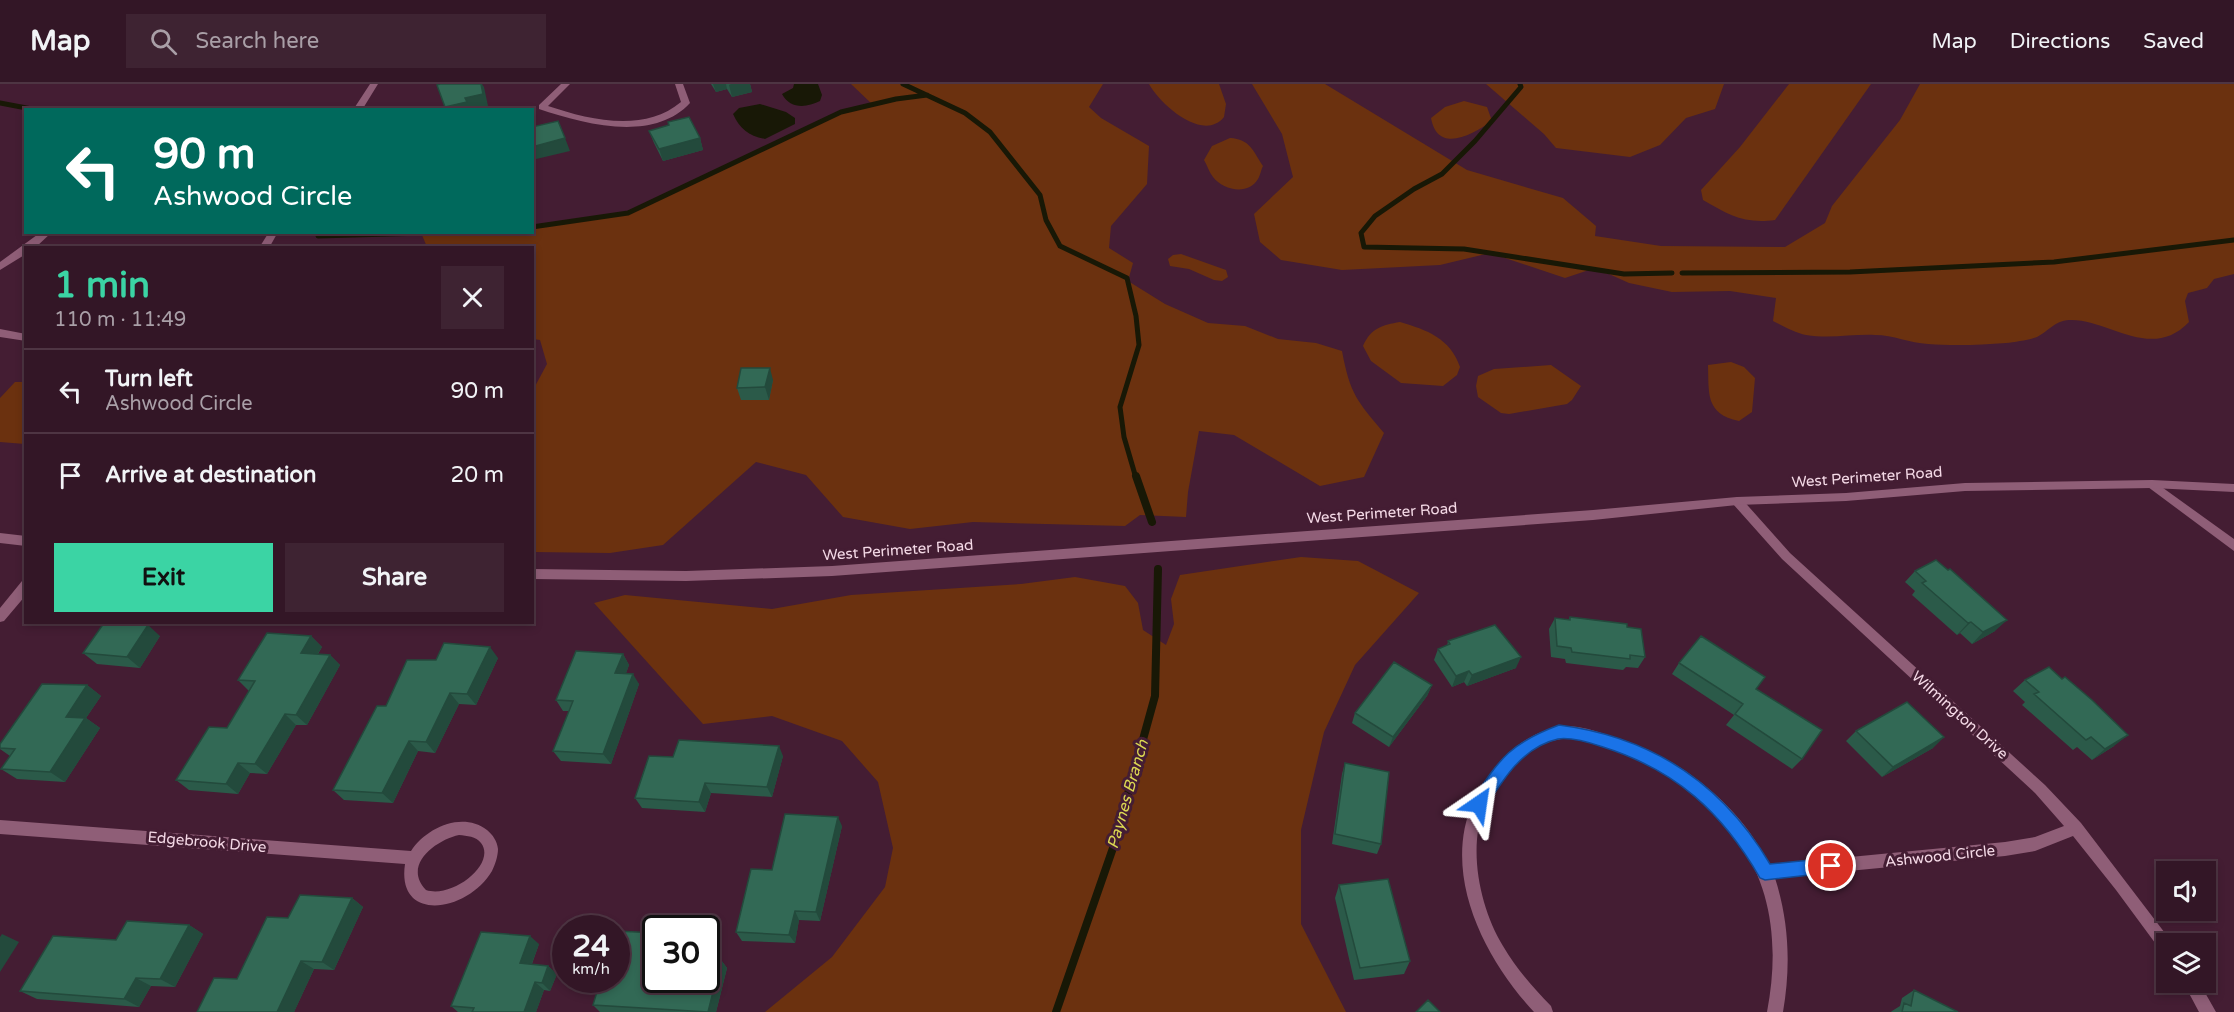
<!DOCTYPE html>
<meta charset="utf-8">
<style>
:root{--surface:#331626;--page:#3e2332;--text:#f1f3f6;--muted:#a99fa7;--line:#4e3543;--accent:#3bd4a4}
body{margin:0;font-family:"Varela Round",sans-serif;background:var(--page);color:var(--text);height:100vh;display:flex;flex-direction:column;font-size:22px;white-space:nowrap}
*{box-sizing:border-box;margin:0}
p{font-size:20px;color:var(--muted)}
.icon{flex:none;width:33px;height:33px;fill:none;stroke:currentColor;stroke-width:2;stroke-linecap:round;stroke-linejoin:round}
.map{position:relative;flex:1;overflow:hidden}
.drawer{position:absolute;left:24px;top:162px;width:510px;height:378px;display:flex;flex-direction:column;background:var(--surface);border-radius:0px;box-shadow:0 3px 9px #0003,0 0 0 2px var(--line)}
.drawer>*{flex:none}
.hud{position:absolute;left:24px;top:24px;width:510px;height:126px;border-radius:0px;box-shadow:0 3px 9px #0003,0 0 0 2px var(--line);background:#00695c;color:#fff;overflow:hidden}
.controls{position:absolute;left:2156px;top:777px;display:grid;gap:12px}
.controls a{display:grid;place-items:center;width:60px;height:60px;border-radius:0px;background:var(--surface);box-shadow:0 3px 9px #0003,0 0 0 2px var(--line);font-size:30px}
.speed{position:absolute;left:552px;top:831px;display:flex;gap:12px;font-size:30px;font-weight:700;text-align:center}
.speed>*{display:grid;place-content:center;width:78px;height:78px;border-radius:50%;background:var(--surface);box-shadow:0 3px 9px #0003,0 0 0 2px var(--line);line-height:1}
.speed small{font-size:15px;font-weight:400}
.speed .limit{border:3px solid #111;border-radius:9px;background:#fff;color:#111}
.pin{position:absolute;display:grid;place-items:center;width:51px;height:51px;color:#fff;margin:-26px;border:3px solid #fff;border-radius:50%;box-shadow:0 2px 6px #0007}
.me{position:absolute;width:66px;margin:-33px;rotate:32deg;stroke-linejoin:round;filter:drop-shadow(0 0 4px #0008)}
.turn{display:flex;align-items:center;gap:21px;height:126px;padding:0 30px;font-size:27px}
.turn .icon{width:78px;height:78px;stroke-width:2.5}
.turn b{display:block;font-size:42px;line-height:51px}
.round{display:grid;place-items:center;flex:none;width:63px;height:63px;border-radius:0px;background:var(--page)}
.headline{display:flex;align-items:center;justify-content:space-between;height:102px;padding:0 30px}
h1{font-size:36px;font-weight:700;line-height:45px;color:var(--accent)}
.action{display:flex;gap:12px;margin-top:auto;padding:12px 30px}
.action a{flex:1;height:69px;border-radius:0px;background:var(--accent);color:#111;font-size:24px;font-weight:700;line-height:69px;text-align:center}
.action a+a{background:var(--page);color:var(--text)}
ul{padding:0;list-style:none}
li{display:flex;align-items:center;gap:18px;height:84px;padding:0 30px;border-top:2px solid var(--line)}
li div{flex:1}
li b{display:block;font-size:22px}
li em{font-style:normal}
header{display:flex;align-items:center;gap:36px;box-sizing:border-box;height:84px;padding:0 30px;background:var(--surface);border-bottom:2px solid var(--line)}
header strong{font-size:28px}
nav{display:flex;gap:33px;margin-inline-start:auto;font-size:21px}
.search{width:420px;height:54px;background:var(--page);display:flex;align-items:center;gap:15px;box-sizing:border-box;padding:0 21px;border-radius:0px;color:var(--muted);font-size:22px}
.map>svg:first-child{display:block}
.green{fill:#6b310f}
.water{fill:#181806}
.lines{fill:none;stroke-linecap:round;stroke-linejoin:round}
.stream-far1{stroke:#181806;stroke-width:5}
.stream{stroke:#181806;stroke-width:8}
.minor{fill:#8f5e77;fill-rule:evenodd}
.tertiary{fill:#8f5e77;fill-rule:evenodd}
.wall{fill:#2b5a49}
.shaded-wall{fill:#234a3c}
.building{fill:#326955;stroke:#234a3c;stroke-width:1.5}
.route{fill:#1a73e8;stroke:#114b97;stroke-width:1.5}
.labels{text-anchor:middle;stroke-width:6;stroke-linejoin:round;paint-order:stroke}
.street-label{font-size:15px;fill:#f4d9e6;stroke:#441d33}
.water-label{font-size:16px;font-style:italic;fill:#dbd752;stroke:#441d33}
</style>
<header>
<strong>Map</strong>
<div class="search"><svg class="icon" aria-label="search" viewBox="0 0 24 24"><circle cx="10" cy="10" r="6"/><path d="M15 15l6 6"/></svg>Search here</div>
<nav><a>Map</a><a>Directions</a><a>Saved</a></nav>
</header>
<div class="map">
<svg width="2234" height="928" viewBox="0 0 2234 928">
<rect width="100%" height="100%" fill="#441d33"/>
<!-- green -->
<path class="green" d="M851,0h252l-14,23 12,11 48,28 -2,38 -36,42 -2,22 24,15 -5,18 37,23 43,19 37,3 33,13 38,4 26,8c8,43 15,50 42,82l-20,44 -44,9 -86,-51 -35,-4 -11,61 -2,25 -46,-2 -15,11 -152,-4 -63,7 -67,-12 -37,-42 -50,-13 -93,83 -53,8 -77,-1v-162l14,-26 -7,-24 -7,-1 -1,-91 -105,-1 -5,-12 110,-3 1,-5 95,-14 213,-101 31,-8z
M1149,0h70l7,20 -2,13c-21,26 -64,-13 -75,-33z
M1252,0h73l142,86 96,28 33,28 -1,10 66,10 124,1 40,-24 7,-17 68,-86 20,-36h314v190l-20,5 -7,9 -19,5 -3,8 4,21c-38,40 -81,-4 -120,-2 -15,1 -20,11 -32,17 -8,3 -22,5 -31,6 -25,2 -53,3 -78,1 -18,-1 -35,-9 -53,-9 -23,-1 -45,4 -69,0 -11,-2 -23,-9 -33,-14l3,-23 -46,-7 -58,1 -43,-9 -20,-9 -20,-4 -24,8 -75,-25 -50,12 -98,5 -61,-10 -21,-18 -6,-28 39,-37 -11,-43z
M1486,0h238l-9,25 -29,9 -26,27 -30,12 -74,-9 -12,-14z
M1789,0h82l-96,136c-31,4 -46,-5 -72,-20l-2,-10 39,-43z
M1464,17l23,6 5,14c-19,13 -54,34 -61,-3l14,-11z
M1230,54c20,1 23,13 33,28 -2,4 -3,10 -5,13 -10,17 -35,11 -45,-2 -4,-5 -6,-12 -9,-17l8,-14z
M1181,170l45,16 2,7 -6,4 -8,-1 -25,-11 -19,-3 -2,-7 5,-4z
M1400,238c27,8 50,16 60,45l-3,8 -14,11 -42,-3 -30,-22 -8,-15c8,-18 19,-21 37,-24z
M1731,278l13,5 11,11 -3,34 -13,9c-34,-7 -30,-28 -31,-56z
M1551,281l30,21 -9,14 -5,4 -58,10 -8,-1 -23,-16 -2,-11 2,-10 16,-7z
M15,298h10v62l-25,-2v-44z
M1301,473l57,4 61,32 -64,72 -31,67 -23,98v94l45,88h-581l67,-55 53,-70 8,-39 -15,-66 -36,-41 -70,-25 -69,8 -109,-121 31,-8 147,14 79,-14 170,-11 54,-7 50,9 13,17 5,27 23,15 8,-21 -3,-25 9,-24z"/>
<!-- water -->
<path class="water" d="M794,0h24l4,11 -2,6c-14,7 -30,8 -38,-7l11,-6z
M760,20l26,8 9,6v6l-30,15c-16,-3 -25,-10 -32,-25l6,-6z"/>
<g class="lines">
<!-- stream-far1 -->
<path class="stream-far1" d="M903,0l62,29 25,19 50,63 6,25 14,26 67,32 9,38 3,29 -19,62 4,30 12,41
M1520,0l1,3 -46,54 -33,33 -28,15 -39,27 -14,17 3,14 100,2 160,25 48,-1
M0,19l37,7
M532,143l96,-14 213,-101 55,-13 31,-4
M318,152l143,-4
M1682,189l168,-1 204,-10 180,-22"/>
<!-- stream -->
<path class="stream" d="M1136,392l16,46
M1056,928l57,-164 42,-152 3,-127"/>
<!-- minor -->
<path class="minor" d="M370,0h8l-16,26h-9z
M561,0h9l-22,22c42,14 96,27 133,-4l-6,-18h8l7,19c-37,40 -106,21 -151,6v-4z
M41,148h11l-17,16h-9v6l-26,16v-8z
M269,148h9l-9,16h-10z
M0,245l26,5v7l-26,-4z
M2152,396l82,59v12l-86,-64 -2,-3z
M1737,413l4,1 49,55 255,232 36,38 90,118 1,3h-6v9l-5,-2 -45,-61 -43,-54 -38,15 -30,5 -230,22c14,44 16,88 8,134h-16c22,-116 -20,-196 -124,-251 -20,-11 -59,-26 -82,-22 -23,3 -45,22 -58,41 -6,8 -14,17 -18,26 -18,42 -5,102 18,140 13,22 30,42 48,60l2,6h-19c-49,-53 -93,-137 -61,-210 4,-10 11,-18 17,-27 17,-23 40,-43 69,-48 16,-3 33,3 49,8 67,21 130,65 161,130l236,-23 30,-5 29,-11 -29,-33 -253,-234 -49,-55 -2,-3z
M26,496v15l-22,26 -4,1v-14l22,-27z
M0,736l411,31c15,-23 51,-40 76,-21 6,5 10,11 11,19 0,7 -3,16 -6,22 -24,41 -96,53 -87,-7l-405,-30zM459,751c8,1 17,1 22,8 16,21 -29,56 -55,47 -24,-25 10,-50 33,-55z
M2183,898h16l17,30h-17z"/>
<!-- tertiary -->
<path class="tertiary" d="M2152,396l82,4v8l-82,-4 -187,3 -119,10 -109,4 -144,15 -761,56 -146,5 -154,-2v-10l154,2 146,-5 761,-56 144,-13 109,-4 119,-10z
M0,449l26,3v10l-26,-3z"/>
</g>
<!-- wall -->
<path class="wall" d="M711,0h39l2,8 -20,5 -5,-8 -11,3z
M668,38l32,16 3,12 -40,11 -9,-18 -5,-12 20,-5z
M773,296l-4,20h-28l-4,-12z
M1915,487l80,60 -23,13 -12,-11 -3,2 -45,-40 3,-4 -10,-9z
M1570,533l57,10 18,30 -7,11 -12,-1 -3,3 -57,-7 -1,-4 -14,-2 -2,-28 6,-11 13,2z
M160,552l-20,32 -43,-4 -14,-11z
M311,552l11,11 -4,7 12,1 10,10 -33,60h-11l-29,49 -17,-1 -12,21 -49,-4 -13,-10 51,-52 22,-37 -11,-11z
M1448,557l68,27 -49,18 -3,-4 -12,5 -18,-27 4,-11 9,-3z
M623,570l6,11 -3,8 13,11 -28,80 -50,-3 -8,-10 16,-40h-6l-7,-11z
M498,574l-22,47 -17,-1 -24,49 -17,-2 -25,52 -49,-3 -11,-10 103,-130z
M1679,579l77,26 46,70 -10,10 -66,-44 8,-10 -62,-41z
M2025,596l89,66 -22,14 -15,-13 -4,3 -51,-45 3,-3 -12,-11z
M87,601l14,11 -15,22 14,10 -35,54 -48,-3 -16,-10 9,-13 -10,-7v-5z
M1432,601l-5,11 -38,51 -37,-24 3,-10z
M1856,647l77,17 -51,29 -36,-36z
M783,672l-11,41 -61,-4 -6,19 -63,-4 -7,-10 38,-41z
M1345,679l36,81 -4,10 -45,-10 10,-70z
M842,742l-22,95 -21,-1 -4,23 -53,-2 -6,-9 36,-62z
M1339,801l71,76 -6,13 -50,6 -19,-82z
M352,814l11,9 -29,63 -20,-1 -20,43h-97l40,-33 51,-61z
M189,841l14,9 -28,53 -24,-1 -12,21 -102,-8 -17,-8 96,-51z
M539,860l-7,20 16,2 9,8 -7,17 -6,-1 -8,22h-78l-7,-6z
M721,876l6,8 -11,44h-116l-7,-7 5,-15 -18,-1 -8,-8 84,-1z
M1914,906l44,22h-67l1,-1 8,-5 2,-8z"/>
<!-- shaded-wall -->
<path class="shaded-wall" d="M481,0h1l2,3 4,19 -16,4h-26l-1,-3 20,-9z
M713,0h13l1,5 -11,3z
M731,0h19l2,8 -20,5 -3,-12z
M565,54l5,13 -38,9v-13z
M700,54l3,12 -40,11 -4,-12z
M770,284l3,12 -4,20 -4,-13z
M2007,536l-12,11 -23,13 11,-12z
M1971,538l-11,11 -3,2 11,-12z
M148,541l12,11 -20,32 -13,-11z
M311,552l11,11 -11,17 -10,-11z
M490,563l8,11 -22,47 -9,-11z
M623,570l6,11 -7,19 -7,-11z
M330,571l10,10 -33,60 -11,-10z
M1521,573l-5,11 -49,18 5,-11z
M1469,587l-5,11 -12,5 4,-11z
M633,590l6,10 -28,80 -8,-10z
M87,601l14,11 -15,22 14,10 -35,54 -15,-10 16,-55z
M1432,601l-5,11 -38,51 4,-10z
M450,609l9,11 -24,49 -9,-11z
M285,630l11,11 -29,49 -12,-10z
M2128,651l-14,11 -22,14 13,-11z
M1944,653l-11,11 -51,29 11,-10z
M409,657l9,10 -25,52 -11,-10z
M779,662l4,10 -11,41 -5,-10z
M238,679l12,10 -12,21 -12,-10z
M705,699l6,10 -6,19 -6,-10z
M838,733l4,9 -22,95 -4,-9z
M352,814l11,9 -29,63 -12,-8z
M795,827l4,9 -4,23 -6,-8z
M189,841l14,9 -28,53 -15,-8z
M2,850l17,8 -19,30v-35z
M530,852l9,8 -10,27 -9,-8z
M721,876l6,8 -11,44h-8z
M301,877l13,8 -20,43h-17z
M548,882l9,8 -7,17 -8,-8z
M136,894l15,8 -12,21 -15,-8z
M535,898l9,8 -8,22h-12z"/>
<!-- building -->
<path class="building" d="M440,0h41l2,10 -18,4 2,4 -22,5 -8,-22z
M689,33l11,21 -41,11 -10,-18 20,-6 -1,-3z
M558,37l7,17 -33,9v-20z
M741,284h29l-5,19 -28,1z
M1936,476l12,10 2,-1 57,51 -24,12 -12,-10 -3,1 -46,-40 4,-2 -11,-10z
M1570,533l57,7v3l14,2 4,28 -15,-2v4l-58,-7 -1,-4 -14,-2 -2,-28 15,2z
M104,539l44,2 -21,32 -44,-4z
M1495,541l26,32 -49,18 -3,-4 -13,5 -18,-27 12,-5 -2,-3z
M267,549l44,3 -10,17 29,2 -34,60 -11,-1 -30,50 -17,-1 -12,21 -50,-4 33,-53 18,1 28,-47 -17,-1z
M1701,552l64,41 -9,12 66,41 -20,29 -67,-45 8,-10 -64,-41z
M444,559l46,4 -23,47 -17,-1 -24,49 -17,-1 -27,52 -49,-3 44,-84h9l21,-46h29z
M576,567l47,3 -8,19 18,1 -30,80 -50,-3 20,-50 -17,-1z
M1394,578l38,23 -39,52 -38,-24z
M2049,583l13,12 3,-2 27,23 36,35 -23,14 -14,-12 -5,3 -52,-46 5,-2 -14,-12z
M42,600l45,1 -21,32 19,1 -35,54 -49,-3 14,-20 -15,-1v-4z
M1907,618l37,35 -51,30 -37,-36z
M679,656l100,6 -12,41 -62,-4 -6,19 -64,-4 14,-42 24,1z
M1345,679l44,9 -8,72 -46,-10z
M785,730l53,3 -22,95 -21,-1 -6,24 -53,-3 15,-63 21,1z
M1388,795l22,82 -50,7 -21,-83z
M300,811l52,3 -30,64 -21,-1 -24,51h-80l17,-34 23,1 30,-62 21,1z
M127,837l62,4 -29,54 -24,-1 -12,21 -104,-8 33,-55 63,4z
M616,847l40,2v14l-3,10h3v23h50v-20h15l-13,52 -115,-7 7,-23 -28,-1v-1h44z
M481,848l49,4 -10,27 28,3 -6,17 -7,-1 -11,30h-52l2,-4 -23,-2z
M1914,906l44,22h-56l2,-9 7,3z
M1428,916l12,12h-24z"/>
<!-- route -->
<path class="route" d="M1559,641c94,12 163,58 211,139l61,-6 6,3 2,5 -2,6 -72,8 -5,-2c-38,-66 -84,-108 -157,-131 -12,-4 -32,-10 -45,-8 -36,8 -56,42 -74,71l-5,2 -6,-2 -2,-6 2,-5c28,-42 38,-56 86,-74z"/>
<g class="labels">
<!-- street labels -->
<g class="street-label">
<text transform="translate(1867 393) rotate(-4)" y="5">West Perimeter Road</text>
<text transform="translate(1382 429) rotate(-4)" y="5">West Perimeter Road</text>
<text transform="translate(898 466) rotate(-4)" y="5">West Perimeter Road</text>
<text transform="translate(1960 631) rotate(42)" y="5">Wilmington Drive</text>
<text transform="translate(207 758) rotate(5)" y="5">Edgebrook Drive</text>
<text transform="translate(1940 772) rotate(-6)" y="5">Ashwood Circle</text>
</g>
<!-- water labels -->
<g class="water-label">
<text transform="translate(1127 710) rotate(-74)" y="6">Paynes Branch</text>
</g>
</g>
</svg>
<div class="controls">
<a><svg class="icon" aria-label="sound" viewBox="0 0 24 24"><path d="M4 9h4l5-4v14l-5-4H4zM17 9q2 3 0 6"/></svg></a>
<a><svg class="icon" aria-label="layers" viewBox="0 0 24 24"><path d="M12 4l9 5-9 5-9-5zM3 14l9 5 9-5"/></svg></a>
</div>
<div class="speed"><div>24<small>km/h</small></div><div class="limit">30</div></div>
<div class="pin" style="left:1831px;top:782px;background:#d93025"><svg class="icon" aria-label="arrive" viewBox="0 0 24 24"><path d="M6 21V4h12l-3 4 3 4H6"/></svg></div>
<svg class="me" style="left:1479px;top:720px" viewBox="-20 -20 40 40"><path d="M0-17L14 15 0 8-14 15z" fill="#1a73e8" stroke="#fff" stroke-width="4"/></svg>
<div class="hud">
<div class="turn"><svg class="icon" aria-label="left" viewBox="0 0 24 24"><path d="M17 20v-9H6M10 6l-5 5 5 5"/></svg><div><b>90 m</b>Ashwood Circle</div></div>
</div>
<section class="drawer">
<div class="headline"><div><h1>1 min</h1><p>110 m · 11:49</p></div><a class="round"><svg class="icon" aria-label="close" viewBox="0 0 24 24"><path d="M6 6l12 12M18 6L6 18"/></svg></a></div>
<ul>
<li><svg class="icon" aria-label="left" viewBox="0 0 24 24"><path d="M17 20v-9H6M10 6l-5 5 5 5"/></svg><div><b>Turn left</b><p>Ashwood Circle</p></div><em>90 m</em></li>
<li><svg class="icon" aria-label="arrive" viewBox="0 0 24 24"><path d="M6 21V4h12l-3 4 3 4H6"/></svg><div><b>Arrive at destination</b></div><em>20 m</em></li>
</ul>
<div class="action"><a>Exit</a><a>Share</a></div>
</section>
</div>
